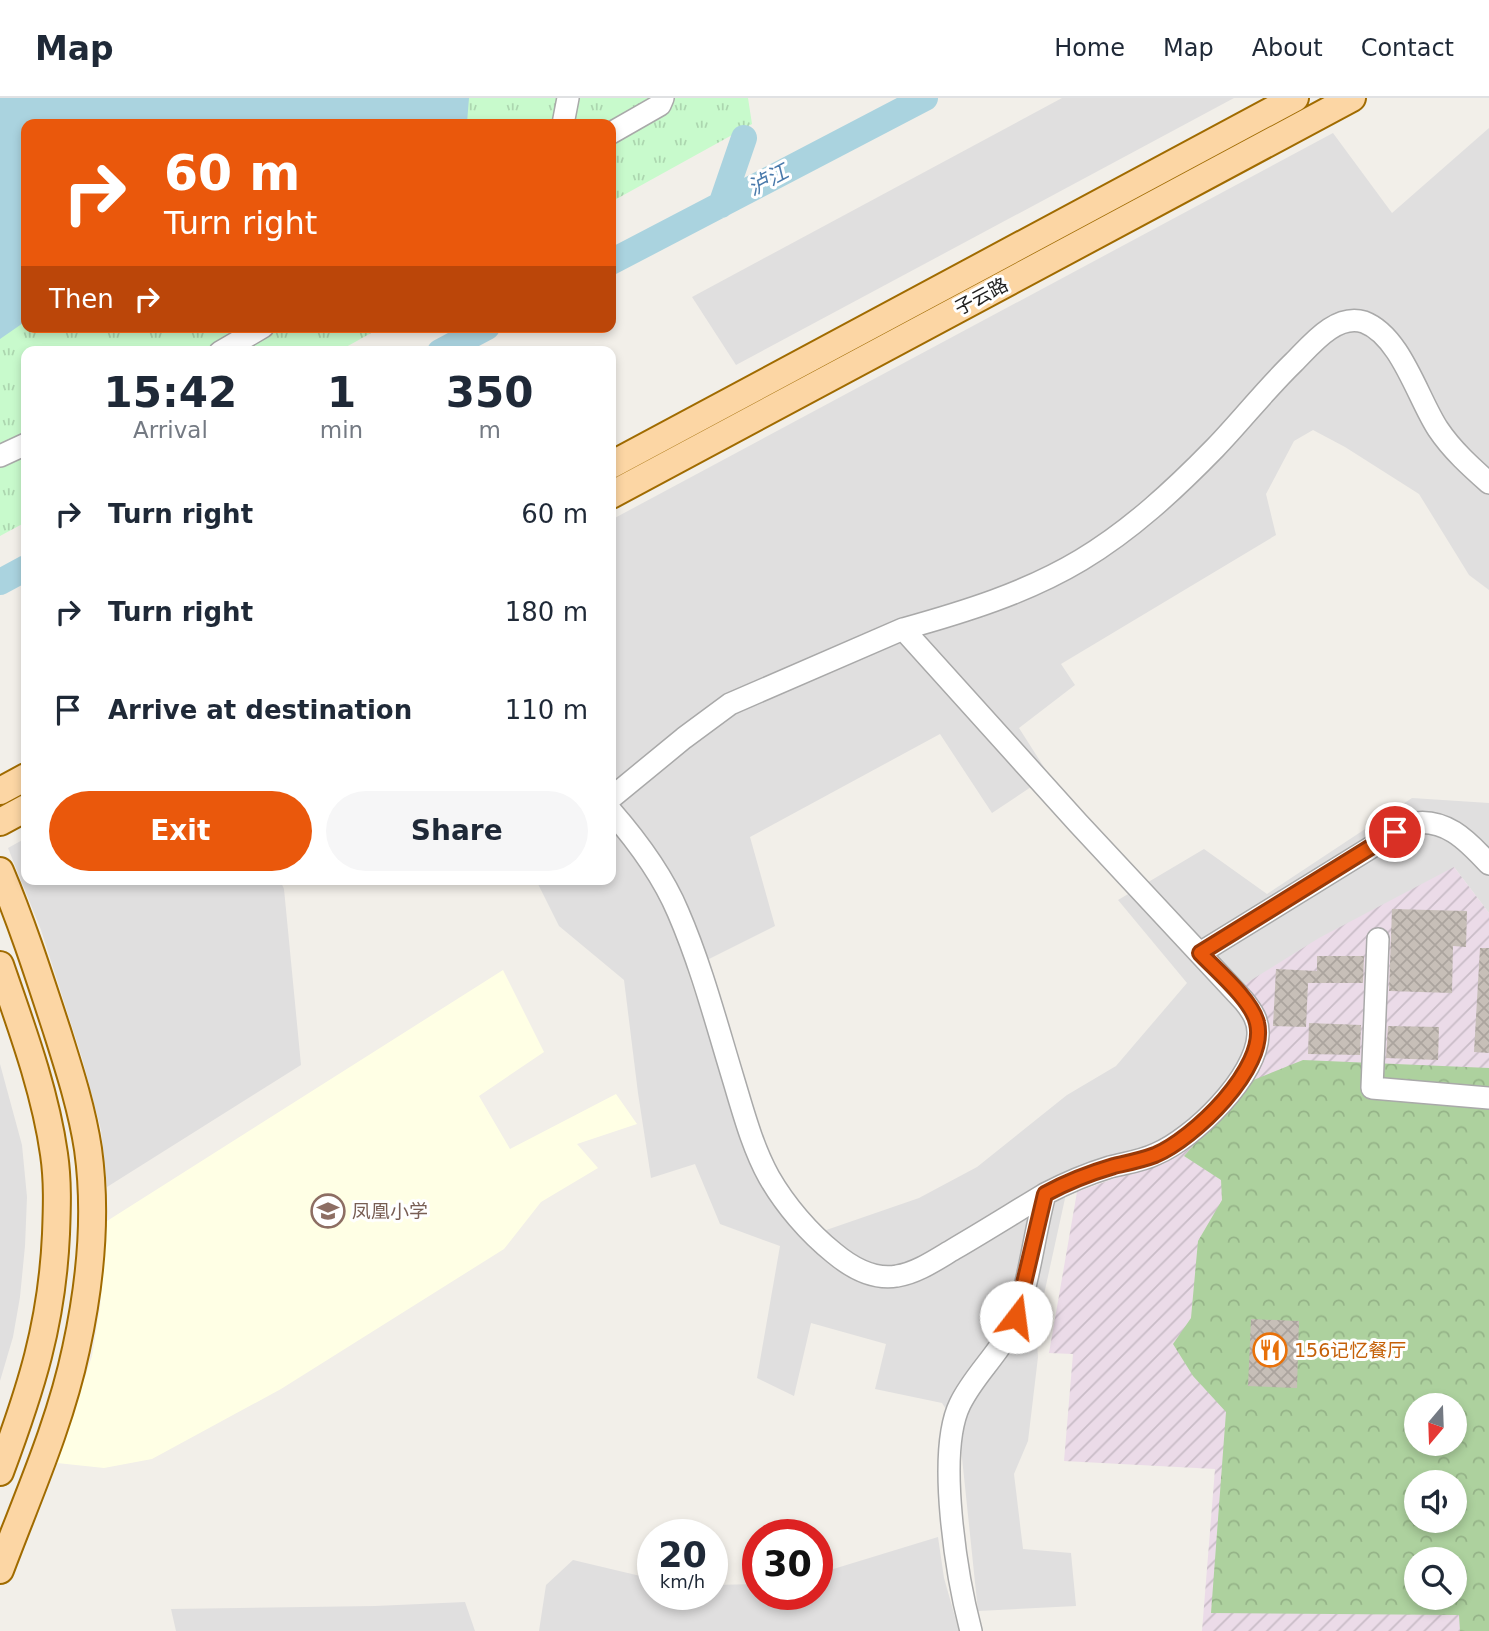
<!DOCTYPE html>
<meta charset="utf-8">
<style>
:root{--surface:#fff;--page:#f6f6f7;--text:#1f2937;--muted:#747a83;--line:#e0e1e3;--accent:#ea580c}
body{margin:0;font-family:"DejaVu Sans","Noto Sans SC",sans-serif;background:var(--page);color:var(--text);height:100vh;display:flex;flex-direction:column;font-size:26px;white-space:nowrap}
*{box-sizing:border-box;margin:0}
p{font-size:23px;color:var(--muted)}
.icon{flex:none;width:38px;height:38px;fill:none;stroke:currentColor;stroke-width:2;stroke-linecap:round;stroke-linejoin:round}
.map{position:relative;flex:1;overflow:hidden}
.sheet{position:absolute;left:21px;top:248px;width:595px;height:539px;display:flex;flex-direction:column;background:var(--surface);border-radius:14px;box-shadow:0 4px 10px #0003}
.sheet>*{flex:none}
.top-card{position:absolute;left:21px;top:21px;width:595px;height:214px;border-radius:14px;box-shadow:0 4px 10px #0003;background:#ea580c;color:#fff;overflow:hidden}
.needle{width:46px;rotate:199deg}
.buttons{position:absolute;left:1404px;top:1295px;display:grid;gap:14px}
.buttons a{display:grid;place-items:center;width:63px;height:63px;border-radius:50%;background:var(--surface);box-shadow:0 4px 10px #0003;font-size:35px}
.speed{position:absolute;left:637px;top:1421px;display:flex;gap:14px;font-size:35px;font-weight:700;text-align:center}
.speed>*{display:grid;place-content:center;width:91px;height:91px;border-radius:50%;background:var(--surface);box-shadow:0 4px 10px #0003;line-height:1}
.speed small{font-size:18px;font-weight:400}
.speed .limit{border:10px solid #d22;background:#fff;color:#111}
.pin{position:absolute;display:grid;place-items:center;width:60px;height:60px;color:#fff;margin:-30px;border:4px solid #fff;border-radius:50%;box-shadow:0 2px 7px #0007}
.me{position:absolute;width:77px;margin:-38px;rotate:15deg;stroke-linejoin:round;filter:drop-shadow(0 0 5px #0008)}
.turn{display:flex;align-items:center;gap:24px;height:147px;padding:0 28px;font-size:32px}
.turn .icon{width:91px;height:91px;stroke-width:2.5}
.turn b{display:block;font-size:49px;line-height:60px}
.then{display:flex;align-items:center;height:66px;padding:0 28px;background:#0003;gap:14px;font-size:26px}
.eta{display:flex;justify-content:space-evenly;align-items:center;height:119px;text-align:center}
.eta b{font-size:42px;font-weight:700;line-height:49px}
.primary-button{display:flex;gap:14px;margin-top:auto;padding:14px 28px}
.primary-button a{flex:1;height:80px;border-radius:42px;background:var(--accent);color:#fff;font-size:28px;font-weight:700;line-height:80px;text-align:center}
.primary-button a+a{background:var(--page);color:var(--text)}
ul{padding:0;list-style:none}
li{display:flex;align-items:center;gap:21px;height:98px;padding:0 28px}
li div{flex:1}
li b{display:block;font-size:26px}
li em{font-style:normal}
header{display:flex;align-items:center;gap:42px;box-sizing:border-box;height:98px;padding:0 35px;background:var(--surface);border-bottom:2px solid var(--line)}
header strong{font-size:33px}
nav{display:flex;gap:38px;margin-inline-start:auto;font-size:24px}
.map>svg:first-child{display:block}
.residential{fill:#e0dfdf}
.industrial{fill:url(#industrial-furrows);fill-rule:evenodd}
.education{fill:#ffffe5}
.forest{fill:url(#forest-crowns);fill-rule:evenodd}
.park{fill:url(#park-tufts)}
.water{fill:#aad3df}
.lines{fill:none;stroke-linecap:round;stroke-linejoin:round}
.river{stroke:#aad3df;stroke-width:26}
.building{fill:url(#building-cross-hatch)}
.minor-casing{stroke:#a9a9a9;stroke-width:24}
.major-casing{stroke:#a06b00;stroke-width:30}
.minor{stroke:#fff;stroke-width:21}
.major{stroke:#fcd6a4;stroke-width:26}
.route-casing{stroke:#983908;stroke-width:18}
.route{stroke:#ea580c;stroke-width:12}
.labels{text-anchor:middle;stroke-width:6;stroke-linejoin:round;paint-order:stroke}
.street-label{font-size:19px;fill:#222;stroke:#fff}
.education-label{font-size:19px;fill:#785e54;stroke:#fff;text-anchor:start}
.food-label{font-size:19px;fill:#c56008;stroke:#fff;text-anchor:start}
.water-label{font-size:21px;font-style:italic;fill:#4a7aab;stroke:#fff}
</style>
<header>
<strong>Map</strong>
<nav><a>Home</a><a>Map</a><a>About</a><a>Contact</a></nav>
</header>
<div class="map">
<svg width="1489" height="1533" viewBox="0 0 1489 1533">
<defs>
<pattern id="industrial-furrows" width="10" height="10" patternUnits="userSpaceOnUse" patternTransform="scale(1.75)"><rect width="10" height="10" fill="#ebdbe8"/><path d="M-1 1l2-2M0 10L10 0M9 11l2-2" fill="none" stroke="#c9bcc7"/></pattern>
<pattern id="forest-crowns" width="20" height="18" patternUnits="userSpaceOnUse" patternTransform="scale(1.75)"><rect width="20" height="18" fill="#add19e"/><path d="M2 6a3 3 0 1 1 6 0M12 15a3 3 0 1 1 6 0" fill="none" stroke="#95b388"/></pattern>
<pattern id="park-tufts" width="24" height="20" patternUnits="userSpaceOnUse" patternTransform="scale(1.75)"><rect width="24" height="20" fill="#c8facc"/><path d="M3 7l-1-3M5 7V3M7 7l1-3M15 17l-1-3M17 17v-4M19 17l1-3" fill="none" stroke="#acd6af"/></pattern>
<pattern id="building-cross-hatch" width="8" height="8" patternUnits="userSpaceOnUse" patternTransform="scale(1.75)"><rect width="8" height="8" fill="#c7bfb8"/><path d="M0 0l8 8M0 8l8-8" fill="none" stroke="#aba49e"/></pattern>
</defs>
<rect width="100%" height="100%" fill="#f2efe9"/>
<!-- residential -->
<path class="residential" d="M1062,0h172l-498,267 -44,-68z
M1489,30v462l-20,-15 -50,-81 -74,-47 -32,-17 -19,11 -28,53 10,41 -215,129 14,21 -56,43 30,47 -57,38 -52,-79 -190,103 25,89 -88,44 70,206 49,61 113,-39 58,-31 90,-72 49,-29 71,-83 -69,-83 86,-51 63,45 145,-96 77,5v110l-35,-46 -203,156 -3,34 -35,48 -54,43 -88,23 -35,160 2,26 -10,84 -14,33 9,75 48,4 5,53 -98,5 -19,-182 -17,-26 -67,-14 11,-45 -75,-21 -17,73 -37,-18 23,-132 -60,-22 -25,-60 -44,14 -13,-85 -14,-113 -65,-54 -23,-46h75v-360l722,-387 59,80z
M26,740v42h254l4,9 17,176 -194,122 -6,-57 -19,-72 -41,-128 -33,-82z
M0,966l22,81 5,52 -2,49 -5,51 -7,40 -13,44z
M938,1439l6,41 15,53h-420l7,-46 27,-25 80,19v15h59v-9l46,-1v10h59v-20z
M465,1504l10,29h-299l-5,-22 204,-3z"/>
<!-- industrial -->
<path class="industrial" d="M1454,769l35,46v718h-287l13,-162 -151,-8 9,-107 -24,-1 28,-161 91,-33 88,-98 -16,-74 79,-49zM1416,1307h38v39h-38zM1416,1384h38v39h-38zM1416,1461h38v39h-38z"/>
<!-- education -->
<path class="education" d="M503,872l41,82 -65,44 31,53 106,-55 21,30 -60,20 21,24 -57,34 -37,47 -223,140 -129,70 -48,9 -47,-5 35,-107 8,-48 7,-87z"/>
<!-- forest -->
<path class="forest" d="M1303,962l186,8v563h-29l-1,-16 -248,-2 15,-201 -33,-36 -20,-32 18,-26 7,-77 24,-41 -1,-20 -37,-24 67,-75zM1416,1307h38v39h-38zM1416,1384h38v39h-38zM1416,1461h38v39h-38z"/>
<!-- park -->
<path class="park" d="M0,0h748l4,26 -141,78v-78h-585v203h356l-45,25h-311v170l-26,14z"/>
<!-- water -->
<path class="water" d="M0,0h469l-2,25 -3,1h-438v197l-26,18z"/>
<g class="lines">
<!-- river -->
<path class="river" d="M721,107l23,-67
M611,164l314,-164
M440,254l47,-25
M0,484l26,-14"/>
</g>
<!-- building -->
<path class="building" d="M1392,811l75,2 -1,36 -13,-1 -1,47 -63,-2z
M1480,850h9v105l-15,-1z
M1317,858h47l-1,27h-55l-2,44 -33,-1 3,-57 41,2z
M1309,925l52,2 -1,30 -52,-1z
M1388,928l51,1 -1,33 -52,-2z
M1251,1221l48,2 -2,67 -49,-2z"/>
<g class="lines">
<defs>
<path id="minor" d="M563,26l5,-26
M611,35l49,-28 3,-7
M220,254l43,-25
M0,358l26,-12
M903,531c61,-17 123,-36 178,-69 50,-30 93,-70 134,-112 27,-28 51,-59 79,-86 17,-17 42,-49 70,-40 37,14 54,77 74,107 14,21 33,38 51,54
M611,700l73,-60 46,-34 173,-75 175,194 166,178c8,10 15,20 14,34 -2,42 -64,103 -102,119 -14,7 -31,9 -46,13 -23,7 -44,16 -65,27
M611,713c27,31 51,63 67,101 23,53 38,110 55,166 10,33 19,68 36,99 16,28 40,56 65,76 18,15 40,27 63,23 20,-3 40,-17 57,-27 31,-18 61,-37 91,-55 -11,41 -15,85 -30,125 -13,33 -40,54 -55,85 -24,49 -3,174 11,227
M1378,841l-6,149 117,10
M1200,855l209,-129c35,-8 58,16 80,40"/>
<path id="major" d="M611,367l684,-367
M611,397l741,-397
M0,693l26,-14
M0,724l26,-14
M0,773c22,52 39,105 57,160 12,38 25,78 31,118 9,65 2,136 -12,200 -16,76 -49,149 -76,221
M0,867c21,61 45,125 54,189 4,27 3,54 2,80 -4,90 -25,155 -56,238"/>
</defs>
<!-- minor casing -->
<use href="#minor" class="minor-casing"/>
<!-- major casing -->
<use href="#major" class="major-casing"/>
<!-- minor -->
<use href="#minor" class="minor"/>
<!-- major -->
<use href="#major" class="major"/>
</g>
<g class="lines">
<defs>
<path id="route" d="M1016,1219l29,-123c22,-12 45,-21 69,-28 13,-3 28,-6 41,-11 38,-16 113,-87 102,-132 -5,-23 -41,-53 -57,-70l195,-121"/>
</defs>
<!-- route casing -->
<use href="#route" class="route-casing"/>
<!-- route -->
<use href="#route" class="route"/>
</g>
<!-- icons -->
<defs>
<symbol id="school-ring" viewBox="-11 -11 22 22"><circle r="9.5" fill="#fff" stroke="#8d6e63" stroke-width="1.5"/><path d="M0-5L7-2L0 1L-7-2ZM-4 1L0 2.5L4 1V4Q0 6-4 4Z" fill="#8d6e63"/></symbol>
<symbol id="restaurant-ring" viewBox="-11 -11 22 22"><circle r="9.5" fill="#fff" stroke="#e8710a" stroke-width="1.5"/><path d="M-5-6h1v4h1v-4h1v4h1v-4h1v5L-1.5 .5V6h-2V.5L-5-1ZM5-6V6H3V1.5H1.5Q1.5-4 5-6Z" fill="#e8710a"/></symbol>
</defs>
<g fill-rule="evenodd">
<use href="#school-ring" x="309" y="1094" width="38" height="38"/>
<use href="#restaurant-ring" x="1251" y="1233" width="38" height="38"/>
</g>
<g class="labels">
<!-- street labels -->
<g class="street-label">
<text transform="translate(981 198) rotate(-28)" y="7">子云路</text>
</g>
<!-- education labels -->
<g class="education-label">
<text x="352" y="1120">凤凰小学</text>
</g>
<!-- food labels -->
<g class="food-label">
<text x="1294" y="1259">156记忆餐厅</text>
</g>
<!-- water labels -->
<g class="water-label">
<text transform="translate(768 82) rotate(-28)" y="7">泸江</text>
</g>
</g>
</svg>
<div class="buttons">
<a><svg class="needle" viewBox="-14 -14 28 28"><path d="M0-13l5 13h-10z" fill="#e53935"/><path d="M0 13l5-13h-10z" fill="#747a83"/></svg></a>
<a><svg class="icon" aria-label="sound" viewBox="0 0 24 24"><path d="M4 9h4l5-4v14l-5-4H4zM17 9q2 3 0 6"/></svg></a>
<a><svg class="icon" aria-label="search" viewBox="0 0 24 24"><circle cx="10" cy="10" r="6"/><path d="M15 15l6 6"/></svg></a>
</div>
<div class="speed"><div>20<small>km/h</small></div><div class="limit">30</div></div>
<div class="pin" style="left:1395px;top:734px;background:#d93025"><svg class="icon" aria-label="arrive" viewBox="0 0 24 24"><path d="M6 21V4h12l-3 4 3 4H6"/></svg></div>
<svg class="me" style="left:1016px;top:1219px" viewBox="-20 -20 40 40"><circle r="19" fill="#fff"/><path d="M0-13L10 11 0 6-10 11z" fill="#ea580c"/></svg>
<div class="top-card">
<div class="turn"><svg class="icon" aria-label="right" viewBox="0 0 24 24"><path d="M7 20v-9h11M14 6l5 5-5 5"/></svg><div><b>60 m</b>Turn right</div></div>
<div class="then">Then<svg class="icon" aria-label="right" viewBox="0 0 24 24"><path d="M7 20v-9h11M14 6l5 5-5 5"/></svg></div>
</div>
<section class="sheet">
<div class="eta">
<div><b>15:42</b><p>Arrival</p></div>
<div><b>1</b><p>min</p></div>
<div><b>350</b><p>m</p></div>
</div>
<ul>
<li><svg class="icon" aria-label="right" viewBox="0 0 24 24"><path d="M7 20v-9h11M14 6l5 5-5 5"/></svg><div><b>Turn right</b></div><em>60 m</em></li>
<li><svg class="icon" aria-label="right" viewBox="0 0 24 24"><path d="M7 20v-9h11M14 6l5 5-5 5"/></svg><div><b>Turn right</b></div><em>180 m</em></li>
<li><svg class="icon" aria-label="arrive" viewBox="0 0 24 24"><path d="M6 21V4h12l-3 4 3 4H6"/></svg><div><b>Arrive at destination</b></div><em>110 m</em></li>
</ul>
<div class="primary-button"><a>Exit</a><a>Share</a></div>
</section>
</div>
